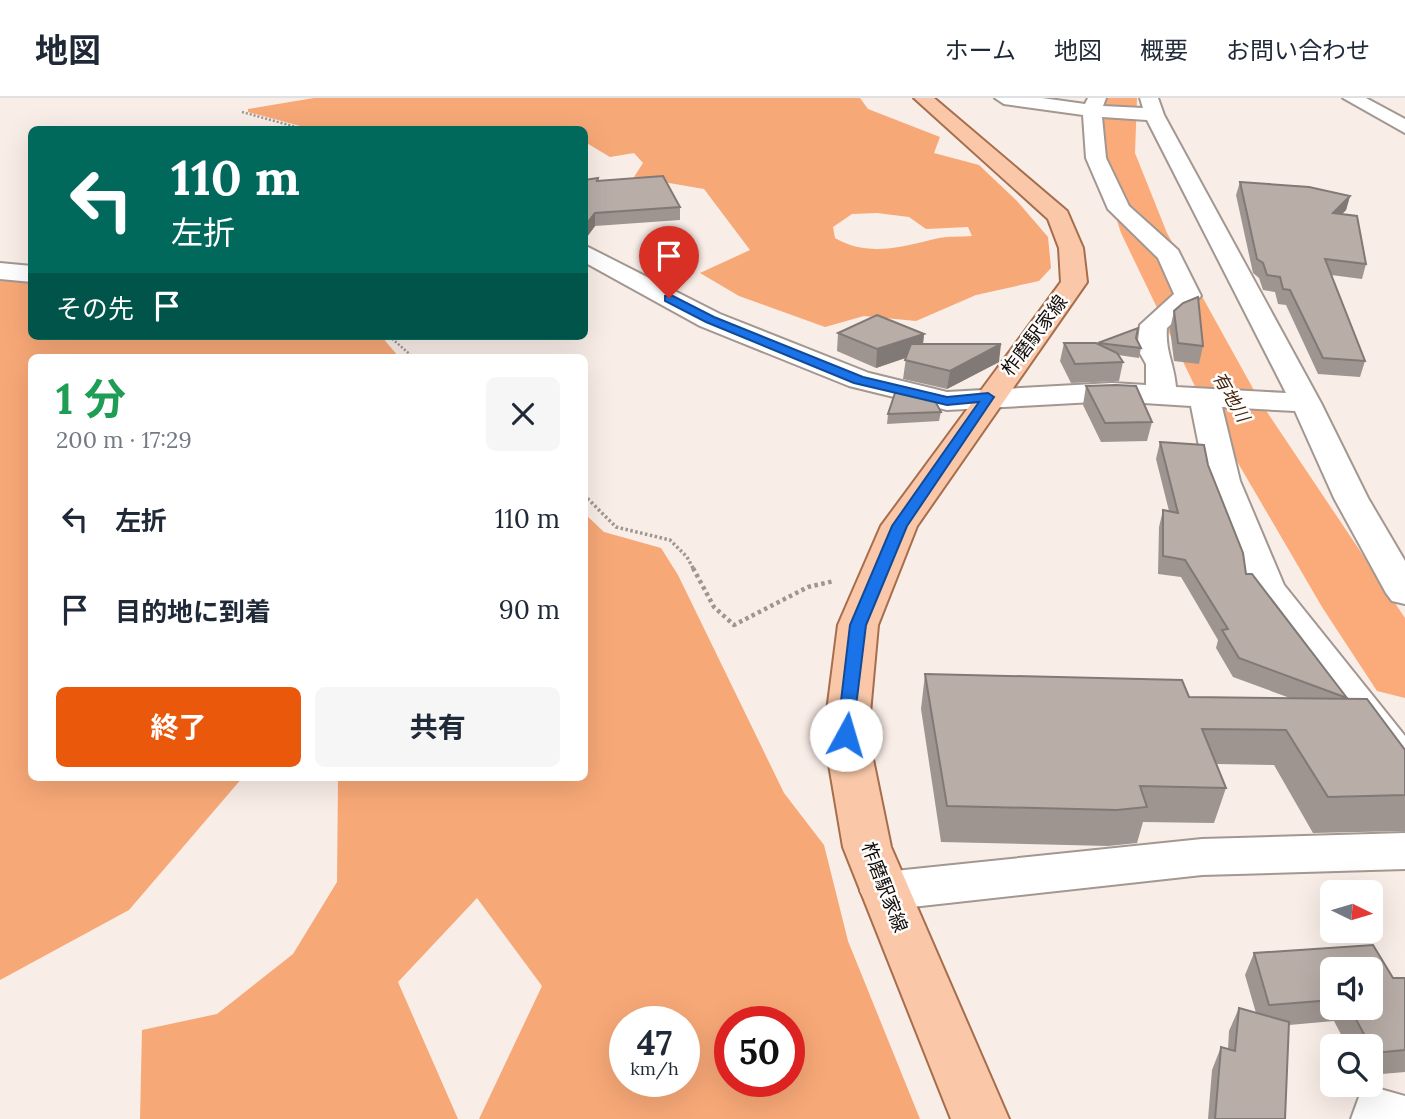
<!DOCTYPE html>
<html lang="ja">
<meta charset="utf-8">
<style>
:root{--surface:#fff;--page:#f6f6f7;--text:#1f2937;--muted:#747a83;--line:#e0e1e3;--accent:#ea580c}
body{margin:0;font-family:Lora,"Noto Sans JP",serif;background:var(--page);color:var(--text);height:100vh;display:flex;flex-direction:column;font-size:26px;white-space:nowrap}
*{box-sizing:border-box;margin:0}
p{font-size:23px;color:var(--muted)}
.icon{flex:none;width:38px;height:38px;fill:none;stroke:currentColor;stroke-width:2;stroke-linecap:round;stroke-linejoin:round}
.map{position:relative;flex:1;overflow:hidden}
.sheet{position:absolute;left:28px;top:256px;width:560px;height:427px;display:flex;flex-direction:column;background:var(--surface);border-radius:10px;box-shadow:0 7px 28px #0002}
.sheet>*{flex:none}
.banner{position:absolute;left:28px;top:28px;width:560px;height:214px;border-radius:10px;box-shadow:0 7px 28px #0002;background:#00695c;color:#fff;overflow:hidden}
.needle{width:46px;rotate:95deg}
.fabs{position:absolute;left:1320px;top:782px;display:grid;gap:14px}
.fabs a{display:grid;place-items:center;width:63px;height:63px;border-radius:10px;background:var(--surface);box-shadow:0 7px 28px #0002;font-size:35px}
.speed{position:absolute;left:609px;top:908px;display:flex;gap:14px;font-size:35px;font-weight:700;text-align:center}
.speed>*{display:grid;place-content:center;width:91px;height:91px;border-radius:50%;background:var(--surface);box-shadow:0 7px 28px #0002;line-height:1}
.speed small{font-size:18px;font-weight:400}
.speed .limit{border:10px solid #d22;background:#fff;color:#111}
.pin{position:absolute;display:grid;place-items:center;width:60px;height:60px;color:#fff;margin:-72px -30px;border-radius:50% 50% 50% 0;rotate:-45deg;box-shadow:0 0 7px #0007}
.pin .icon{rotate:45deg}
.me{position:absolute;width:77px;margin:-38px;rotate:6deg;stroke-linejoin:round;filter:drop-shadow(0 0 5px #0008)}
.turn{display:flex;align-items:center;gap:24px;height:147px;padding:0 28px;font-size:32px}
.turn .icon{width:91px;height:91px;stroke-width:2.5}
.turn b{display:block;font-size:49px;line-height:60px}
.then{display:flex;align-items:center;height:66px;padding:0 28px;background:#0003;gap:14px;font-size:26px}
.round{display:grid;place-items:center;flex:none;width:74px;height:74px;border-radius:10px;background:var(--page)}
.overview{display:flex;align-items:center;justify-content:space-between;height:119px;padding:0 28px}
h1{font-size:42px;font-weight:700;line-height:52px;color:#1e9e55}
.button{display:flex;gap:14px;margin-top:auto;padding:14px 28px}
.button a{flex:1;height:80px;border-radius:10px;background:var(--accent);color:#fff;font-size:28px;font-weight:700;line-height:80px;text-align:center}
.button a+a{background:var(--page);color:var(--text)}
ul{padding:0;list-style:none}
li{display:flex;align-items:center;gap:21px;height:91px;padding:0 28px}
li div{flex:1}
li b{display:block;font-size:26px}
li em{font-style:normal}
header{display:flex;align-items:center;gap:42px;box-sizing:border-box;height:98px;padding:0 35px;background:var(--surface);border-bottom:2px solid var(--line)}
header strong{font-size:33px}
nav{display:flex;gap:38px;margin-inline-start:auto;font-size:24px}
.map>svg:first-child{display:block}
.forest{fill:#f7a877;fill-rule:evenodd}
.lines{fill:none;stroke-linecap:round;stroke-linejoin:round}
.river{fill:#fbab79;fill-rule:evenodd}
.minor-casing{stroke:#a29791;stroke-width:4}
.major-casing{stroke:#a66e4c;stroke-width:4}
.path-far2{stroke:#9e9691;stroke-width:2.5;stroke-dasharray:2 2;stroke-linecap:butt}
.path-far1{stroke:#9e9691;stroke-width:3.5;stroke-dasharray:2.5 2.5;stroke-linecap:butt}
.path{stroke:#9e9691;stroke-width:4.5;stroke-dasharray:3.5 3.5;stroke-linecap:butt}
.minor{fill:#fff;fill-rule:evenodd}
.major{fill:#fac8a9;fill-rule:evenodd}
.wall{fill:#9e9590;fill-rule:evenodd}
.shaded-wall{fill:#817975}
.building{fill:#b8ada7;stroke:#817975;stroke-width:2}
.route{fill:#1a73e8;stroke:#114b97;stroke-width:2}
.labels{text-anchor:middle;stroke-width:5;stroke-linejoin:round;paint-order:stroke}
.far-water-label{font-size:18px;font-style:italic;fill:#462712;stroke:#fffdfb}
.street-label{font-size:19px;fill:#110d0b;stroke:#fffdfb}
</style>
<header>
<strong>地図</strong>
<nav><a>ホーム</a><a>地図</a><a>概要</a><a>お問い合わせ</a></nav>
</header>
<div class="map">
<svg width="1405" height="1021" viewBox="0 0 1405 1021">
<rect width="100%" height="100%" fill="#f9ede7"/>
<!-- forest -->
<path class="forest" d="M314,0h546l8,11 72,28 -6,16 45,12 38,36 31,36 3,31 -12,13 -63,14 -60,26 -52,-5 -39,11 -86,-31 -39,-23 50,-23 -46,-61 -70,-12 9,-14 -9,-10 -24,4 -25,-15 -1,-12h-269l-67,-18v-3zM877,115l32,4 17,12 42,-2 4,9c-11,1 -23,0 -33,2 -34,8 -71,20 -104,0l-2,-11 19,-13z
M0,179l31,1 1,58h349l18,21h-367v420h211l-114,133 -129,70z
M585,416l19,18 57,16 17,27 106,218 40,52 24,96 72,178h-441l63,-133 -65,-88 -79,84 60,137h-318l2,-89 75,-16 76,-60 44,-72 1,-105h246zM625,924h59v60h-59zM730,924h59v60h-59z"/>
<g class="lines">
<!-- river -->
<path class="river" d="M1101,0h36l-2,55 32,80 94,170 144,215v80l-28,-7 -55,-84 -119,-204 -82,-170 -26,-80z"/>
<defs>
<path id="minor" d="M995,0h47l43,6 3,-6h18l-3,8 40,2 -3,-10h18l6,17 157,288 47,95 37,63v43l-13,-3 -6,-8 -52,-95 -39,-87 -73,-4 18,74 44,104 121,151v47l-16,-5 -142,-191 -41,-106 -15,-75 -79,-5 -165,9 -98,-24 -149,-60 -116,-64v-17l136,69 149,59 78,19 165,-9 34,2v-21l-9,-16 3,-23 34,-31 -16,-36 -50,-49 -22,-51 -3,-43 -79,-11zM1102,19l45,3 139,273 -110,-6c-2,-24 -11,-36 -9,-59l34,-32 -23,-46 -49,-44 -23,-48z
M1343,0h23l39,21v14z
M0,165l32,3v16l-32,-3z
M1405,735v36l-203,6 -317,35 -17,-5 -8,-14 8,-14 17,-5 317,-33z
M1380,991l25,7v23h-54l8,-22z"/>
<path id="major" d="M914,0h20l133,113 16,37 4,34 -170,244 -39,99 -10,110 23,112 118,272h-58l-108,-272 -19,-112 14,-110 43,-99 180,-244 -2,-34 -11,-29z"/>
</defs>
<!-- minor casing -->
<use href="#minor" class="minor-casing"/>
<!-- major casing -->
<use href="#major" class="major-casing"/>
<!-- path-far2 -->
<path class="path-far2" d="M242,14l65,18
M389,238l24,21"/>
<!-- path-far1 -->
<path class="path-far1" d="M584,397l32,32 54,13 17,17 7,13"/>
<!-- path -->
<path class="path" d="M693,470l21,39 20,18 74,-38 26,-6"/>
<!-- minor -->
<use href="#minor" class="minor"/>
<!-- major -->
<use href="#major" class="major"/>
</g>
<!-- wall -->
<path class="wall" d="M598,82l82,27v13l-85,6 -11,15z
M1240,84l110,14 -4,14 -4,4 24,50 -4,15 -31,-4 34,86 -5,16 -42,-3 -32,-69 -8,-1 -3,-12 -12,-2 -4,-12 -6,-5 -17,-78z
M1174,213l29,35 -4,18 -25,-3 -4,-32z
M838,235l86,1 -1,10 76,18 -52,27 -44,-10 3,-21 -30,10 -39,-17z
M1136,240l5,10 -2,10 -21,-3 5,7 -4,19 -48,2 -11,-22 4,-18 34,1z
M1086,288l66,36 -5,19 -46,1 -18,-37z
M941,314l-2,9 -52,3 1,-10z
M1160,344l48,23 38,109 101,124 58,97v36l-92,2 -39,-68 -57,-1 9,24 -12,35 -71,-1 -6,21 -29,3 -167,-4 -20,-133 4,-35 264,23 101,1 -57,-21 -17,-29 2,-8 -37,-63 -23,-3 1,-47 4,-17 6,1 -13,-52z
M1254,855l139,25h12v94l-35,3v-29h-23l-13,-25 -45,4 -4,94h-77l4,-49 9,-23 7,2 1,-18 10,-23 17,5 -11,-38zM1332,872l38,38h-38z"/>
<!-- shaded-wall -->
<path class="shaded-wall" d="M1350,98l-4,14 -17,17 4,-14z
M595,115v13l-11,15v-14z
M924,236l-2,18 -46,16 1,-19z
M1001,246l-2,18 -52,27 3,-18z"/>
<!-- building -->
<path class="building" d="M663,78l17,31 -85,6 -11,14v-47l14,-2 -1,3z
M1240,84l69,5 41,9 -17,17 24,3 9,48 -41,-5 40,102 -42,-3 -33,-68 -7,-1 -3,-12 -13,-2 -4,-12 -6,-4z
M1198,199l5,49 -25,-3 -4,-32 9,-8z
M877,217l47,19 -47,15 -39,-16z
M1138,230l-2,10 5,10 -43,-5z
M1064,245h32l21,10 6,9 -48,2z
M911,246h90l-51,27 -45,-11z
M1116,287l20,1 16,36 -47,1 -19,-37z
M896,292l38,9 7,13 -53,2z
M1160,344l44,3 4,20 35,88 3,21h6l95,124 -108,-40 -17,-28 6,-1 -43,-69 -22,-4v-46l15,3z
M925,576l257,6 7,17 178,2 38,51v45l-77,2 -42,-67 -84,-1 24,59 -86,-2 7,21 -30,3 -170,-4z
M1373,847l20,33h12v72l-31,3 -24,-45h20v-38h-38v30l-63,5 -15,-52z
M1239,910l50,14 -4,97h-70l6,-72 14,4z"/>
<!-- route -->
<path class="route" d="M665,198h8l41,21 149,60 84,20 41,-4 6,4 -87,129 -41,99 -14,114 -6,2 -9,-6 13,-110 42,-99 87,-124 -32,3 -93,-22 -148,-61 -41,-21z"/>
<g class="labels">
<!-- far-water labels -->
<g class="far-water-label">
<text transform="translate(1231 299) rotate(60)" y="6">有地川</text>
</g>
<!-- street labels -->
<g class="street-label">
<text transform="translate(1034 237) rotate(-53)" y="7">柞磨駅家線</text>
<text transform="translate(885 789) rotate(69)" y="7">柞磨駅家線</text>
</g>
</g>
</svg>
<div class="fabs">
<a><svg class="needle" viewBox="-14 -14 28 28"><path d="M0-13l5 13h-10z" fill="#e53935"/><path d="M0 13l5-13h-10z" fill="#747a83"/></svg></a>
<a><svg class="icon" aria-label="sound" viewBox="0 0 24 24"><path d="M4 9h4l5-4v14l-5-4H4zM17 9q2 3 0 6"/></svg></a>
<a><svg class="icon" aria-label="search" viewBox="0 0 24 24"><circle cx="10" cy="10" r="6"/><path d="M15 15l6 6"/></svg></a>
</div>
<div class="speed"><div>47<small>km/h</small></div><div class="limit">50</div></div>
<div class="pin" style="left:669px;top:200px;background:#d93025"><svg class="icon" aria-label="arrive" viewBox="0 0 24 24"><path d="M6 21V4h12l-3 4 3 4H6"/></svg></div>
<svg class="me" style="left:846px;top:637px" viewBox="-20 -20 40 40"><circle r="19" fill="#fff"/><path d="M0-13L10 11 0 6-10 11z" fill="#1a73e8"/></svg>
<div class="banner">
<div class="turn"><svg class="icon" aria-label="left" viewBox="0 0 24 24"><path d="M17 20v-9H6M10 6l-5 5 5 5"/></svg><div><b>110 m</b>左折</div></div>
<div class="then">その先<svg class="icon" aria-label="arrive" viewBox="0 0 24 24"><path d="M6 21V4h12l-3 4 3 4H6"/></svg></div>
</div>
<section class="sheet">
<div class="overview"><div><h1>1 分</h1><p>200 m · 17:29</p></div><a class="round"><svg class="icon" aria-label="close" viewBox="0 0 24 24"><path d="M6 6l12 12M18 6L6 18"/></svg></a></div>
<ul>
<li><svg class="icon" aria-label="left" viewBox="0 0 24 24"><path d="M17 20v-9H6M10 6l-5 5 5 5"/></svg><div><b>左折</b></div><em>110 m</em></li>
<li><svg class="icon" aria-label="arrive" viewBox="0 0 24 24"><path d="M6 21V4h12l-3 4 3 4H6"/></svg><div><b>目的地に到着</b></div><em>90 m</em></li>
</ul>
<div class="button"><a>終了</a><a>共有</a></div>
</section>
</div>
